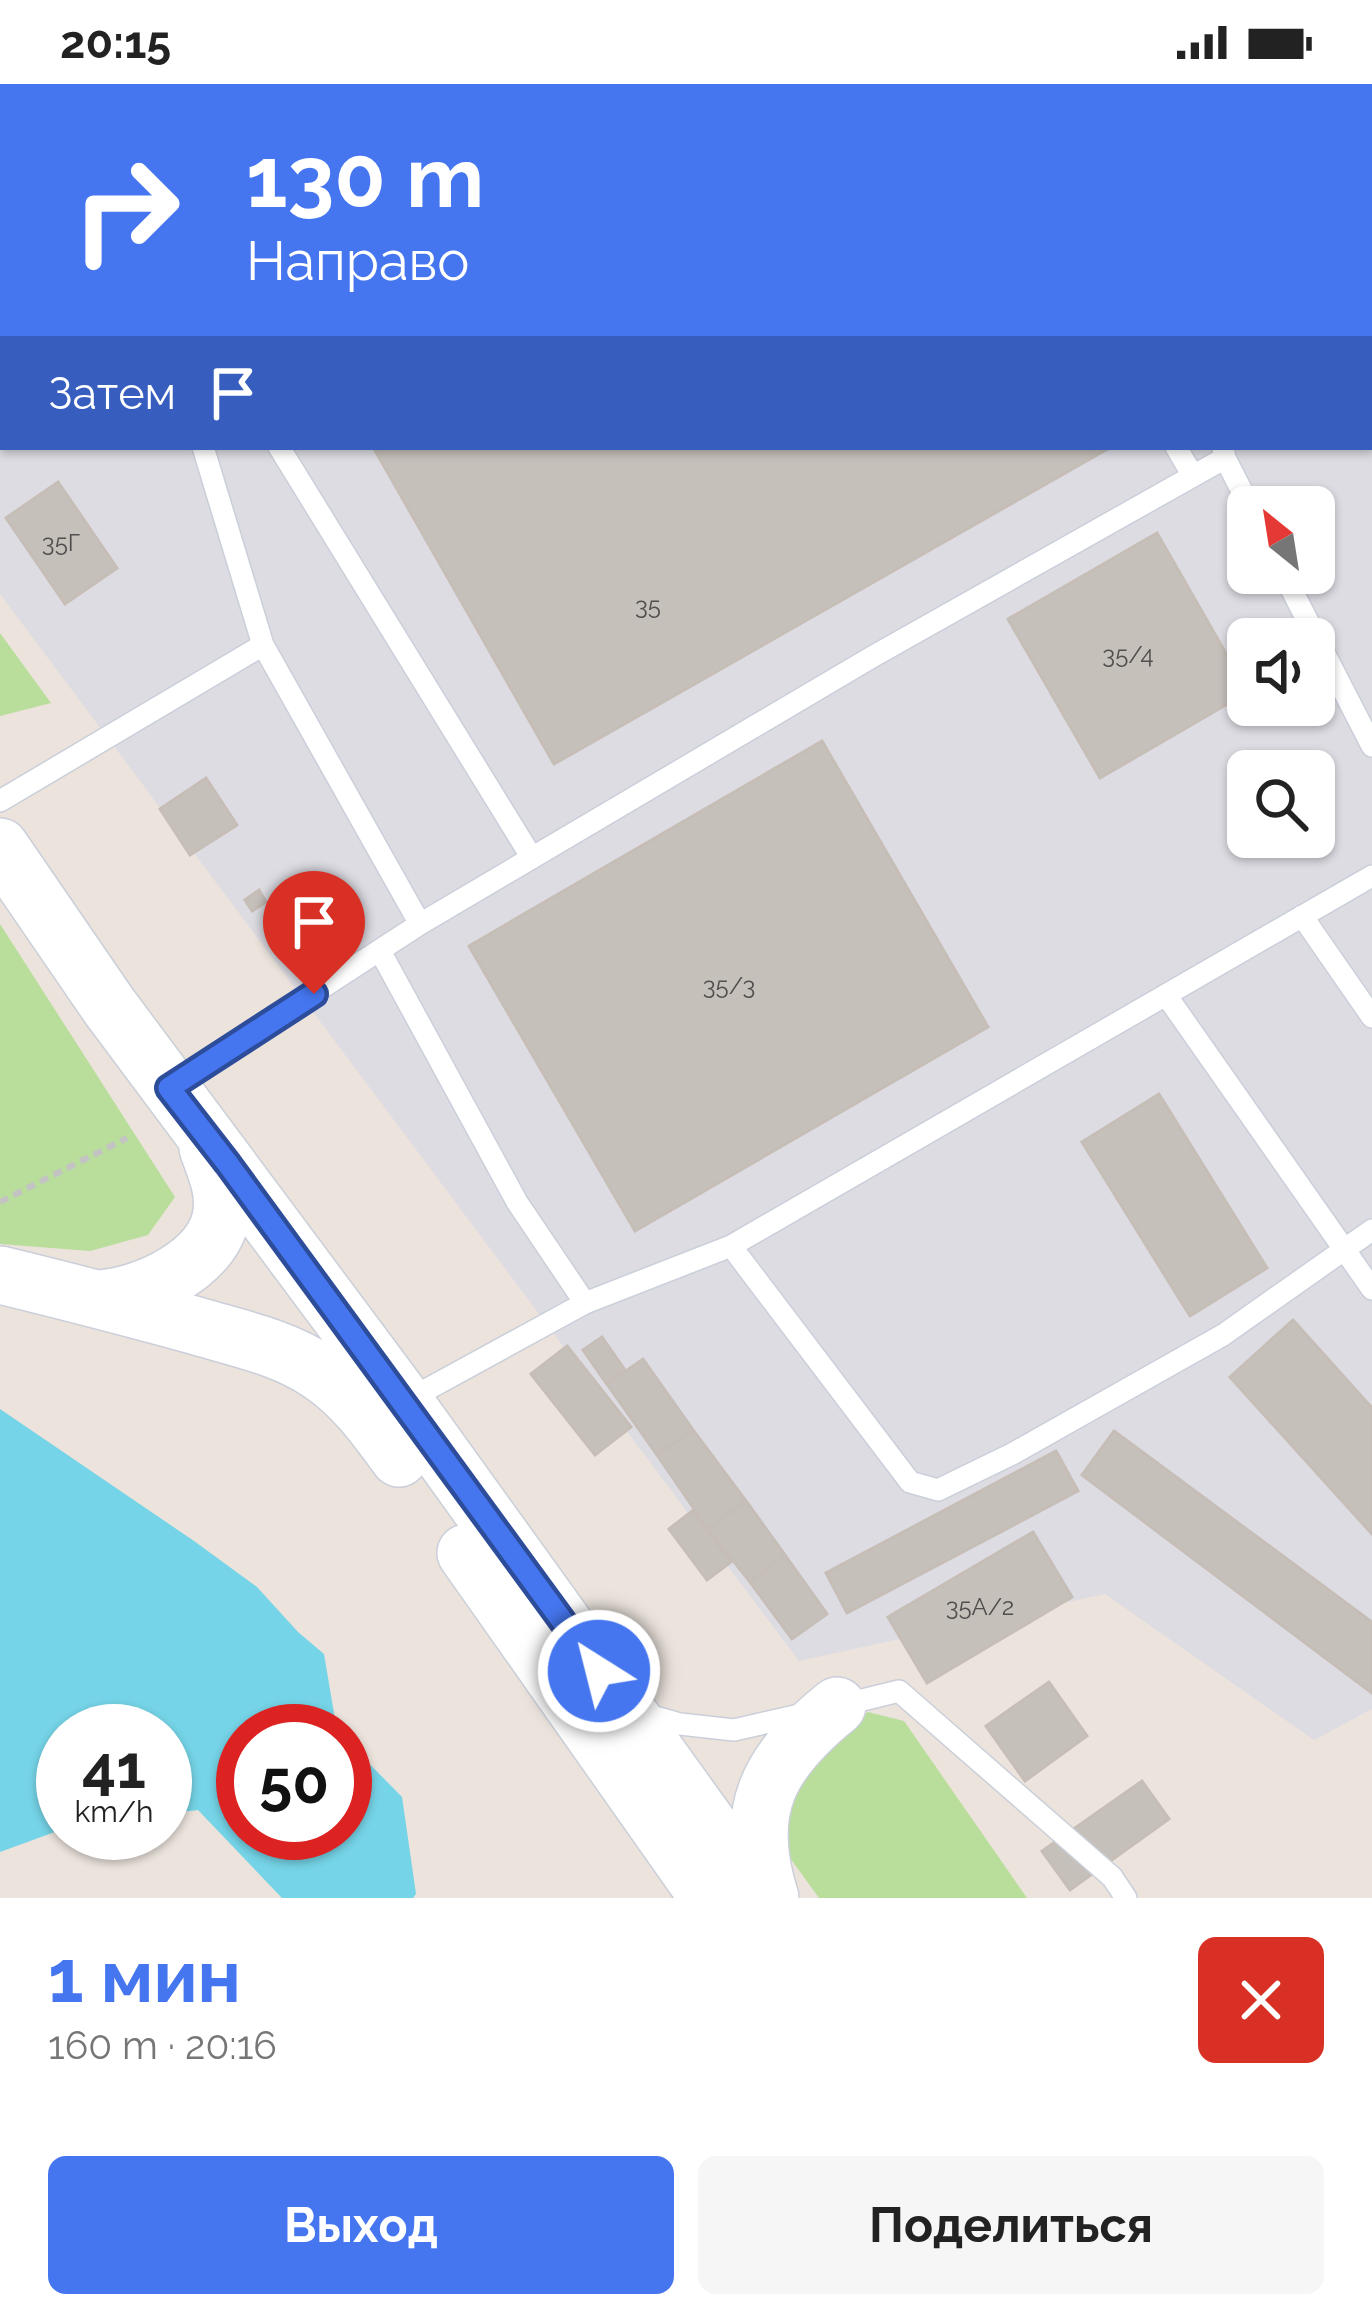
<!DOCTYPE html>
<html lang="ru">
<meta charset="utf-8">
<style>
:root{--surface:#fff;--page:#f6f6f6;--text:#222;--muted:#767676;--accent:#4576ef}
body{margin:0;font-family:Raleway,sans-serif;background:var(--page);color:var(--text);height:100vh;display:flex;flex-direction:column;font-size:45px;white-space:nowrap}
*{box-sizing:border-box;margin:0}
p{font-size:39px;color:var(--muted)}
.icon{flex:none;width:66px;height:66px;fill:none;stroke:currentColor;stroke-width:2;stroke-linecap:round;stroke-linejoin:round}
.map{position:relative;height:1814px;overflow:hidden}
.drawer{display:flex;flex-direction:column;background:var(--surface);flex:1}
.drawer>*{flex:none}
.banner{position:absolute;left:0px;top:0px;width:1374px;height:366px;box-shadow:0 3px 9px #0004;background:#4576ef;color:#fff;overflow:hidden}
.needle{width:78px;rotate:330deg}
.buttons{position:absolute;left:1227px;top:402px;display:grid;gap:24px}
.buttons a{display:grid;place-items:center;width:108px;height:108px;border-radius:18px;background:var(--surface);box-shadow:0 3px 9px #0004;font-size:60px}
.speed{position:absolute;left:36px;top:1620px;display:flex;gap:24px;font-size:60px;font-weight:700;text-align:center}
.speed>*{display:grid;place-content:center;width:156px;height:156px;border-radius:50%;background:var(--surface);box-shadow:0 3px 9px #0004;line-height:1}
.speed small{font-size:30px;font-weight:400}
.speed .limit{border:18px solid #d22;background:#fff;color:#111}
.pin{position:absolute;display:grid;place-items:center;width:102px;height:102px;color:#fff;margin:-123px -51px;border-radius:50% 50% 50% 0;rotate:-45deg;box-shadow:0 0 12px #0007}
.pin .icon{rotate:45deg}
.me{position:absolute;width:132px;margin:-66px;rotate:324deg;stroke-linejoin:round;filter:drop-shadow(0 0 9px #0008)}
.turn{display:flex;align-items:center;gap:42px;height:252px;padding:0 48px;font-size:54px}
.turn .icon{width:156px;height:156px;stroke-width:2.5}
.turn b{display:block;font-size:84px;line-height:102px}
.then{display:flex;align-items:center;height:114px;padding:0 48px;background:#0003;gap:24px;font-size:45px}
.round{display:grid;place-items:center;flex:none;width:126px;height:126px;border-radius:18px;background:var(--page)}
.headline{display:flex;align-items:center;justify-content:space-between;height:204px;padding:0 48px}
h1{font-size:72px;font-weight:700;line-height:90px;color:var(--accent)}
.action{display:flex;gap:24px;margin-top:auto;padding:24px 48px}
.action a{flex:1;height:138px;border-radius:18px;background:var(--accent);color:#fff;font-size:48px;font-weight:700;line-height:138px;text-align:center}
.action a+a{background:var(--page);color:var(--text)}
.status{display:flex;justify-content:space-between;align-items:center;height:84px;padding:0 60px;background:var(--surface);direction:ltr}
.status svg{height:33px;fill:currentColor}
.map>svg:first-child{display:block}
.industrial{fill:#dddce3;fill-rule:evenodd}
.green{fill:#b9de9b}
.water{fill:#75d4e7}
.building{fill:#c6c0bb;stroke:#c6beb6;stroke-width:3}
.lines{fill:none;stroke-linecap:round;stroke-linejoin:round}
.service-casing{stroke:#cacfda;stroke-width:24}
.tertiary-casing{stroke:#cacfda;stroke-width:54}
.secondary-casing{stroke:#cacfda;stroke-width:60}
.path{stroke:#c3c3c3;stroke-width:6;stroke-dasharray:9 6;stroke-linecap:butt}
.service{stroke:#fff;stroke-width:21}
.tertiary{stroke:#fff;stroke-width:51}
.secondary{stroke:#fff;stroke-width:57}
.route-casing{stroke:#2d4d9b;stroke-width:30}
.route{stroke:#4576ef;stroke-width:21}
.labels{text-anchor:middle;stroke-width:9;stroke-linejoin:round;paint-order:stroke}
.number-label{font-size:24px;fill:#504f4e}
</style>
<div class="status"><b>20:15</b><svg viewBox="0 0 49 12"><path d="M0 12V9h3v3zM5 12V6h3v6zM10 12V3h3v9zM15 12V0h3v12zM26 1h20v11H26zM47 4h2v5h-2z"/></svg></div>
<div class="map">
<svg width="1372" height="1814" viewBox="0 0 1372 1814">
<rect width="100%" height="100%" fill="#ebe3dc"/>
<!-- industrial -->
<path class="industrial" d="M458,0h914v1625l-58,31 -209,-146 -306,67 -799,-1067v-244l3,-2v99h1368v-360h-918zM1248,423h66v66h-66zM1248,555h66v66h-66zM1248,687h66v66h-66z"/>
<!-- green -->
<path class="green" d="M0,549l51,70 -51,13z
M0,840l175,273 -27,38 -58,16 -90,-7z
M868,1628l36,9 123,177h-208l-42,-58 21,-77z"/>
<!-- water -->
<path class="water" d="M0,1325l194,132 63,46 41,45 26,22 13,77h-94v102h102v-94l57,58 14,97 -3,4h-131l-84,-88 -33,4v-83h-102v98l-63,23z"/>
<!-- building -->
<path class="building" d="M0,0h65l-5,3h-57v34l-3,2z
M556,0h350l2,3h-358z
M373,363h738l-557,317z
M58,398l59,86 -52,36 -59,-86z
M1157,449l91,159 -148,86 -92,-159z
M822,657l166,286 -353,204 -166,-285z
M206,694l31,47 -47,30 -30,-46z
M259,806l7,12 -14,9 -7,-11z
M1159,1010l108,174 -77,48 -108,-174z
M1293,1236l79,88v126l-142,-157z
M602,1253l23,33 -19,13 -23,-33z
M567,1262l64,81 -36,28 -64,-81z
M643,1275l50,71 -36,25 -50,-71z
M693,1346l53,71 -38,28 -51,-74z
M1114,1347l258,191v71l-290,-218z
M1056,1367l22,40 -231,122 -21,-40z
M746,1417l39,54 -35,27 -42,-53z
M692,1427l39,51 -24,18 -38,-51z
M1033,1448l39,65 -145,86 -39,-66z
M785,1471l42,59 -35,25 -42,-57z
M1049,1598l38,54 -62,45 -39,-55z
M1142,1697l27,38 -99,71 -28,-39z"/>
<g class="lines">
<defs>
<path id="service" d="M956,0l2,3
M1175,0l1,3
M148,3l5,-3
M0,90l3,-1
M203,363l60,198 157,279
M279,363l253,411
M1176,363l17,29
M1223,364l2,10 25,49
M1283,489l89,173
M0,717l263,-156
M1302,832l70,101
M380,867l137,251 68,101
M1166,911l206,294
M169,1003l251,-163 452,-267 353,-199
M731,1162l179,236 28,8 74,-36 211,-119 149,-105
M404,1318l181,-99 146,-57 641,-370
M838,1622l61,-15 213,186 14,21
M645,1630l35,10 54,6 74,-17"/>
<path id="tertiary" d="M332,3l5,-3
M0,189l3,-2"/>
<path id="secondary" d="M0,763l109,159 295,396 357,496
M0,1191c66,16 131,33 197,51 40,12 85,21 121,45 34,22 57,54 81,87
M99,1215c46,-3 117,-36 123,-87 3,-23 -7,-44 -14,-64
M466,1469l243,345
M770,1814c-28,-88 -2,-136 67,-192"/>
</defs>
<!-- service casing -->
<use href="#service" class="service-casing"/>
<!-- tertiary casing -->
<use href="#tertiary" class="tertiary-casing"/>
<!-- secondary casing -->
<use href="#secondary" class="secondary-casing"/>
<!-- path -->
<path class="path" d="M0,1118l127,-64"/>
<!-- service -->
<use href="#service" class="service"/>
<!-- tertiary -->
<use href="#tertiary" class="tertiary"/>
<!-- secondary -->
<use href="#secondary" class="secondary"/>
</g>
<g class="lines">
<defs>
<path id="route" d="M314,910l-145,94 59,76 371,507"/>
</defs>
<!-- route casing -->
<use href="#route" class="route-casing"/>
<!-- route -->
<use href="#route" class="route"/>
</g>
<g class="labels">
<!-- number labels -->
<g class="number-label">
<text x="61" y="467">35Г</text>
<text x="648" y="530">35</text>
<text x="1128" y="579">35/4</text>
<text x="729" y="910">35/3</text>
<text x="980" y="1531">35А/2</text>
</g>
</g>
</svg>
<div class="buttons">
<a><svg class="needle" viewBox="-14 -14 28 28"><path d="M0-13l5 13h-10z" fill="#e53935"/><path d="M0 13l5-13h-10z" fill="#767676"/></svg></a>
<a><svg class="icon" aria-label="sound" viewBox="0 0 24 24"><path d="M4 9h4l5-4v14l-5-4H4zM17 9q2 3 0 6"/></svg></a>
<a><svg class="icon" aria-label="search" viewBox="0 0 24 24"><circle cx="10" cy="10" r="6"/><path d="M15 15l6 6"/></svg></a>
</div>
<div class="speed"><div>41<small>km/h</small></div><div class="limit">50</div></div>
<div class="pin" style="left:314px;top:910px;background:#d93025"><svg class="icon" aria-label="arrive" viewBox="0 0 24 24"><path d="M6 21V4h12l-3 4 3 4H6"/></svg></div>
<svg class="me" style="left:599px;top:1587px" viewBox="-20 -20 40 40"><circle r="17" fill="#4576ef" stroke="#fff" stroke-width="3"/><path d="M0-11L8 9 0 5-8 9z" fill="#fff"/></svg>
<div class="banner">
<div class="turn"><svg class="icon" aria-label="right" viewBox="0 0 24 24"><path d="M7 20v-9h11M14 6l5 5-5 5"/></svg><div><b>130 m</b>Направо</div></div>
<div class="then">Затем<svg class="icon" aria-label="arrive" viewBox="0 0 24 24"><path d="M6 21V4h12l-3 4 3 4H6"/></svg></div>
</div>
</div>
<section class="drawer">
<div class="headline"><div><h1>1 мин</h1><p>160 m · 20:16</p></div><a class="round" style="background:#d93025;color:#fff"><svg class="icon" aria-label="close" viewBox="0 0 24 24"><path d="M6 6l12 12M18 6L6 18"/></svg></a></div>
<div class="action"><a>Выход</a><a>Поделиться</a></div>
</section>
